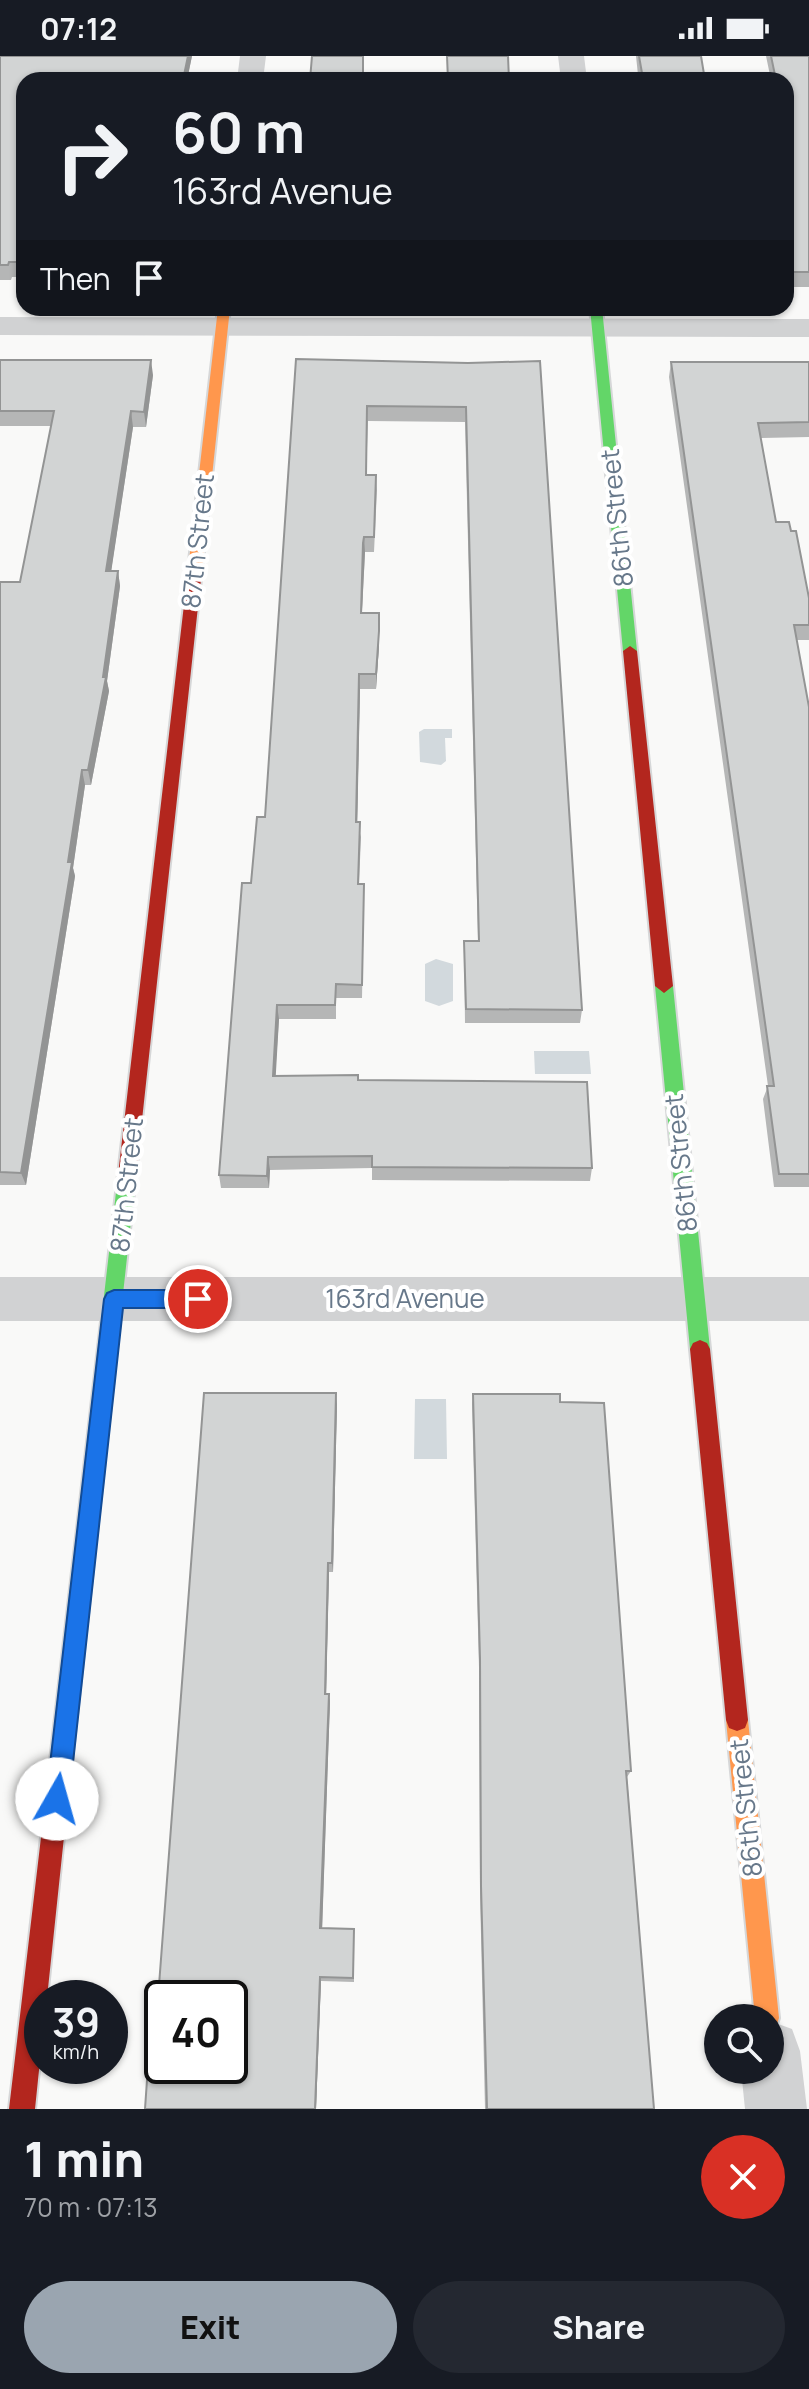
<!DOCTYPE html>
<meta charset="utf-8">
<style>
:root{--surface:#171b24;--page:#242831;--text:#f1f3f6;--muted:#9ea1a6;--accent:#9aa5b0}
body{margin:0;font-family:Manrope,sans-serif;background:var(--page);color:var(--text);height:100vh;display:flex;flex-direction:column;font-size:30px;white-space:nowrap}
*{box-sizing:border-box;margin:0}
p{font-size:26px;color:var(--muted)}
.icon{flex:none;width:44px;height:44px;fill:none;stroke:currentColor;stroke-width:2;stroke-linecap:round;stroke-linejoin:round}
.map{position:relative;height:2053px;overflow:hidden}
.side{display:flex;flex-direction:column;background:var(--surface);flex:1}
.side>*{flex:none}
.guide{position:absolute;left:16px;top:16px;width:778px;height:244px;border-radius:24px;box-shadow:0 2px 6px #0004;background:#171b24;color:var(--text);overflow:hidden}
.controls{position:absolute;left:704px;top:1948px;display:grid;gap:16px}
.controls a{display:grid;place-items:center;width:80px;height:80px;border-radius:50%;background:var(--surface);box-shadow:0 2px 6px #0004;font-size:40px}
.speed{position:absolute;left:24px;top:1924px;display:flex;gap:16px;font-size:40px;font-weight:700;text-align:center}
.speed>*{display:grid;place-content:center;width:104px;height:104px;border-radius:50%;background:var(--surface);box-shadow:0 2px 6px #0004;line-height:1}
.speed small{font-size:20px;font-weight:400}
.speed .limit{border:4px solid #111;border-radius:12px;background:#fff;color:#111}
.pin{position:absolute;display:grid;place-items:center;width:68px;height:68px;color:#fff;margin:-34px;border:4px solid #fff;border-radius:50%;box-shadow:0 2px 8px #0007}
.me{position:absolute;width:88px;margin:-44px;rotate:7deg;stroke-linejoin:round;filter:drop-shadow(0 0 6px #0008)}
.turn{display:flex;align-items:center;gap:28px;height:168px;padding:0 24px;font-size:36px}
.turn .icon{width:104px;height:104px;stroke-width:2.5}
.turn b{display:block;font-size:56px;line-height:68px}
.then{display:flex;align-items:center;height:76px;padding:0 24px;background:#0003;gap:16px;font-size:30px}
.round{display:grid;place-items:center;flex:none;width:84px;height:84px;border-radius:42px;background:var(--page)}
.headline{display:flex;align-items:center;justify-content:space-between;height:136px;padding:0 24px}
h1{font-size:48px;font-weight:800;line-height:60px}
.button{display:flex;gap:16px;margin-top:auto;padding:16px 24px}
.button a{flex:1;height:92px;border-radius:48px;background:var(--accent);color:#111;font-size:32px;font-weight:800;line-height:92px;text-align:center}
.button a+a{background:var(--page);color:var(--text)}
.status{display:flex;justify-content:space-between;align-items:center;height:56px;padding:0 40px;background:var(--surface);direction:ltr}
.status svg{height:22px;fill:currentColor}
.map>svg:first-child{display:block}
.water{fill:#d2d9dd}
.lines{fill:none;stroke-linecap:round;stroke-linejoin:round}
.fast-casing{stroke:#d6d7d8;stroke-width:4}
.slow-casing{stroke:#d6d7d8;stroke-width:4}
.jam-casing{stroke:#d6d7d8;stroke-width:4}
.street{fill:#d1d2d3;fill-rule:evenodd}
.fast{fill:#63d668;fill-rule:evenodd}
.slow{fill:#ff974d;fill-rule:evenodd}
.jam{fill:#b3261e;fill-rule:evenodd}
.wall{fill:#b5b6b6}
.shaded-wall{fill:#939494}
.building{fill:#d2d4d4;stroke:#939494;stroke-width:2;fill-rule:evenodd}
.route{fill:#1a73e8;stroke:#114b97;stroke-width:2}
.labels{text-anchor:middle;stroke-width:8;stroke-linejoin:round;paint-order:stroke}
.street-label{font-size:26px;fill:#67788a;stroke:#fff}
</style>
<div class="status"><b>07:12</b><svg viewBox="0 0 49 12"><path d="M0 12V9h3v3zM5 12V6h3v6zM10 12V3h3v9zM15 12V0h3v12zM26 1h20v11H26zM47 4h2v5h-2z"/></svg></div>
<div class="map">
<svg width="809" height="2053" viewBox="0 0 809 2053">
<rect width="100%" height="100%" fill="#f9f9f8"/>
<!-- water -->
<path class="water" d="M424,673h28v9h-7l1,23 -5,4 -21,-3 -1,-30z
M436,903l17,5v37l-14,5 -14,-5v-37z
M534,995h55l2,23h-56z
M415,1343h31l1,60h-33z"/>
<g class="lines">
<defs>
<path id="fast" d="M590,252h12l35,343 -7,5 -7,-5z
M664,923l9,7 37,363 -3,6 -7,3 -7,-3 -3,-6 -35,-363z
M127,1111l7,2 2,6 -64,586 -3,8 -8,3 -8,-3 -3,-8 68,-586 2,-6z"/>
<path id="slow" d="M218,252h12l-28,262 -7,5 -7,-5z
M737,1653l8,3 3,8 31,298 -3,9 -6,2v-11h-15l-29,-298 3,-8z"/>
<path id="jam" d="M195,509l7,5 -66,605 -2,6 -7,2 -7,-2 -2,-6 70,-605z
M630,590l7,5 36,335 -9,7 -9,-7 -32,-335z
M700,1284l7,3 3,6 38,371 -3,8 -8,3 -8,-3 -3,-8 -36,-371 3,-6z
M61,1694l8,3 3,8 -25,237h-5v43l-7,68h-26l41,-348 3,-8z"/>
</defs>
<!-- fast casing -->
<use href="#fast" class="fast-casing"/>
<!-- slow casing -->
<use href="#slow" class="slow-casing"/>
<!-- jam casing -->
<use href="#jam" class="jam-casing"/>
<!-- street -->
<path class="street" d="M240,0h26l-3,24h-26z
M558,0h26l3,24h-26z
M0,261l809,2v18l-809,-2z
M0,1221h809v44h-809z
M770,1965l22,8 8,22 7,58h-62l-4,-39h29z"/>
<!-- fast -->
<use href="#fast" class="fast"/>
<!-- slow -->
<use href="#slow" class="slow"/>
<!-- jam -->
<use href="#jam" class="jam"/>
</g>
<!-- wall -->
<path class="wall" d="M0,0h192l-5,24h-163v197h-12l-1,3h-11z
M636,0h65l4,24h-67v-5z
M766,0h43v231h-23v-207h-15z
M296,303l172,4 114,647 -2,13h-115l-1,-82h14l-13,-519 -97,-1 -2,54h10l1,15 -3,62h-9l-3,61h17v33l-3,43h-16l-3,133 4,15 -2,47 5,14 -2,100h-26v21h-57l-4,57 83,4 234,88 -2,13 -218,-1v-12l-102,2 -1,18h-48l-2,-13 32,-292 14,-66z
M0,304l153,15 -7,52h-13l-22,144h7l2,15 -13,95 2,10 -18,94h-6l-12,83 2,8 -49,309h-26v-603h20l31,-156h-51z
M671,306h138v75l-48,1 15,84 15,9 18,67v42h-12l12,67v480h-35l-11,-88 5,-13 -99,-709z
M473,1338l87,8 71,369 -4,6 27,332h-169l-5,-218 -1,-224 -7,-263z
M337,1348l-4,168h-4l-3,122 4,7 -8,227 32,1v53l-33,-1 -5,128h-171z"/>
<!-- shaded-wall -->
<path class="shaded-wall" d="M188,0h4l-5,24h-4z
M151,304l2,15 -7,52 -2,-15z
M131,355l2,16 -24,159 -3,-15z
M364,481l1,15 -4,76 2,-85z
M118,515l2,15 -13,95 2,10 -18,94 -3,-15z
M379,575v15l-3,43v-15z
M359,618l1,15 -3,148 -1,-15z
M82,714l3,15 -12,83 2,8 -49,309 -5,-12z
M277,949l2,14 -4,70 -2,-13z
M268,1101l2,13 -1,18 -2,-12z
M336,1337l1,11 -4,168 -1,-9z
M328,1507l1,9 -3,129 -1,-7z
M329,1638l1,7 -8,232 -2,-5z
M320,1921l1,4 -5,128h-1z"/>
<!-- building -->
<path class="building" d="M0,0h188l-5,24h-159v182h-15l-1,3h-8z
M312,0h51v24h-53z
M447,0h61l1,24h-61z
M639,0h62l4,24h-65l-2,-7h4z
M771,0h38v216h-23v-192h-10z
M296,303l172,4 72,-2 42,649 -116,-1 -2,-68h15l-13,-534 -99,-1 -1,69h10l-2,62h-10l-1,6 -2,70h18v18l-3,43h-17l-3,148h4l-2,62h6l-2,101 -26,-1 -1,21h-58l-4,71 85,-1v5l229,2 5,86 -220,-1v-11l-104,1 -1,19 -48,-1 23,-292h9l6,-66h8z
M0,304h151l-7,52 -13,-1 -25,160h12l-15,106h3l-18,93h-6l-14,92h4l-51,311 -21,-1v-590h20l34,-171h-54z
M671,306h138v60l-51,1 18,99h13l2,9h5l13,67v27h-15l15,82v467h-30l-12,-88h7z
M204,1337h132l-4,170h-4l-3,131h4l-9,234 34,1 -1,49 -33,-1 -5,132h-170l4,-58h5zM162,1942h68v68h-68z
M473,1338h87v8l44,1 27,368h-5l28,338h-167l-6,-223 -1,-227z"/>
<!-- route -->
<path class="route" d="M114,1234h84l7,3 3,6 -3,6 -7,3h-75l-54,491 -3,8 -9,3 -8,-3 -3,-8 58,-500 3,-6z"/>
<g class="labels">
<!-- street labels -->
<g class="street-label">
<text transform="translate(617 462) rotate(-96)" y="9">86th Street</text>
<text transform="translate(198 485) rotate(-84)" y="9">87th Street</text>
<text transform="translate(681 1107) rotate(-96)" y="9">86th Street</text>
<text transform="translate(127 1129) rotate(-84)" y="9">87th Street</text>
<text x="405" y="1252">163rd Avenue</text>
<text transform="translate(746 1752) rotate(-96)" y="9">86th Street</text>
</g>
</g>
</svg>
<div class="controls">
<a><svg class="icon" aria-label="search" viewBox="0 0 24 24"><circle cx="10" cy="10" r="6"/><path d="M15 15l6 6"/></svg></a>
</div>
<div class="speed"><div>39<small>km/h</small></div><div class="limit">40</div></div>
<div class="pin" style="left:198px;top:1243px;background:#d93025"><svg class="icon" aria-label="arrive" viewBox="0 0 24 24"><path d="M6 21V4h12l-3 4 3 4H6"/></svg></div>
<svg class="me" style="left:57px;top:1743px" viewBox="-20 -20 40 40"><circle r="19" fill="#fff"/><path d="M0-13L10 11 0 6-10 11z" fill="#1a73e8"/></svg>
<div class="guide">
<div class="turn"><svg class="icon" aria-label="right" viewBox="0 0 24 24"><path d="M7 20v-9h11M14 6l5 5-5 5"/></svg><div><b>60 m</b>163rd Avenue</div></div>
<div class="then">Then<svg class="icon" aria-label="arrive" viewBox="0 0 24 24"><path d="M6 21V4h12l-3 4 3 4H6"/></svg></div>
</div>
</div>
<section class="side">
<div class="headline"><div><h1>1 min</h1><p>70 m · 07:13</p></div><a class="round" style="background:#d93025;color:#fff"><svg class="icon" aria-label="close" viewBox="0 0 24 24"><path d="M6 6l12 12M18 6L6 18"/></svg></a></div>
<div class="button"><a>Exit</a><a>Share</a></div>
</section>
